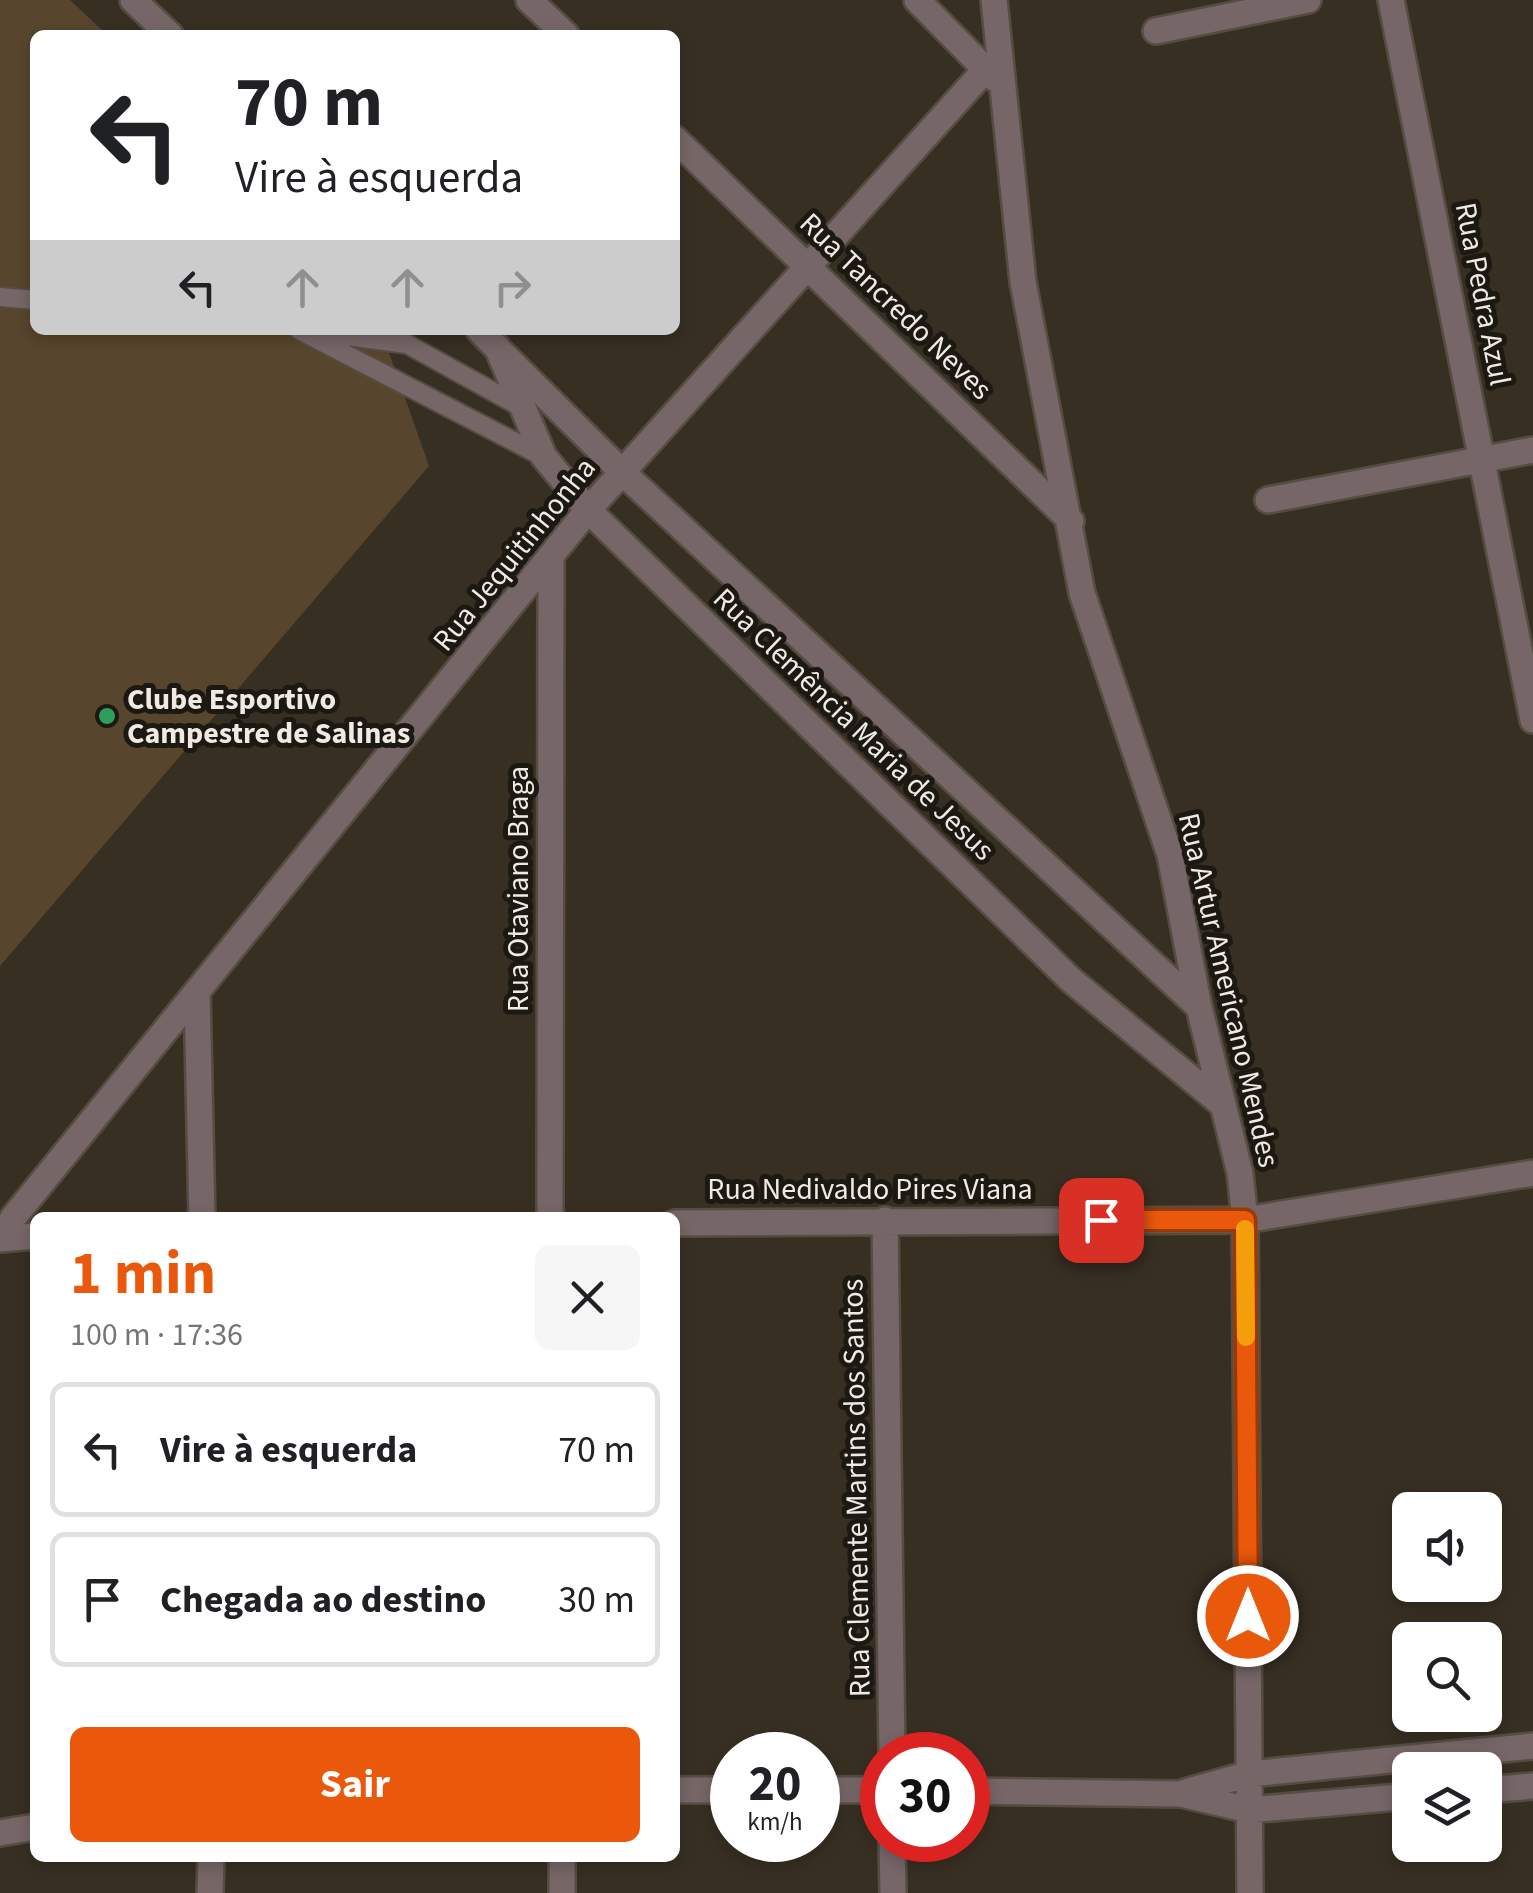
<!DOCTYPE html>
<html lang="pt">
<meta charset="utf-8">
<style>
:root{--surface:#fff;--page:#f6f6f6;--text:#202124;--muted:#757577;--line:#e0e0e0;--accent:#ea580c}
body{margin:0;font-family:"Source Sans 3",sans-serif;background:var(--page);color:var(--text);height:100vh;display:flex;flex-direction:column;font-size:38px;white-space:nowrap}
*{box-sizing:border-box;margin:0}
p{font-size:32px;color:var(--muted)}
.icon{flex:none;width:55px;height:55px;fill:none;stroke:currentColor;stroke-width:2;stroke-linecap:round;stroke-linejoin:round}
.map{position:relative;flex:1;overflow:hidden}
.panel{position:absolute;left:30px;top:1212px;width:650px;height:650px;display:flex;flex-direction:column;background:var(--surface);border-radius:15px;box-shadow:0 5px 15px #0003}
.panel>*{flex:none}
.top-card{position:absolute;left:30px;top:30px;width:650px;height:305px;border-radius:15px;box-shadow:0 5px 15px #0003;background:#fff;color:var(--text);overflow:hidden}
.controls{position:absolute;left:1392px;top:1492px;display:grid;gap:20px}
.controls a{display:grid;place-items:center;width:110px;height:110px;border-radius:15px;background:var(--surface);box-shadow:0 5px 15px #0003;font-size:50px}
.speed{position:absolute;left:710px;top:1732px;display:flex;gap:20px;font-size:50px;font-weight:700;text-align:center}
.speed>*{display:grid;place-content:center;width:130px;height:130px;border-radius:50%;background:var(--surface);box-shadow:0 5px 15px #0003;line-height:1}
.speed small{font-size:25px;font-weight:400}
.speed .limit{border:15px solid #d22;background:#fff;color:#111}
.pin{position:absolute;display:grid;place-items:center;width:85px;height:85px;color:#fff;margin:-42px;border-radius:20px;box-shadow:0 5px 15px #0006}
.me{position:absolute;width:110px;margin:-55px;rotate:0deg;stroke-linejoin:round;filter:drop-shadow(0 0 8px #0008)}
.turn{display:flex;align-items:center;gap:35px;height:210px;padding:0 40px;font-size:45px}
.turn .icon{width:130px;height:130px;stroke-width:2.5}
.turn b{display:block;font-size:70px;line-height:85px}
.lanes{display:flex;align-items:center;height:95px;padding:0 40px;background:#0003;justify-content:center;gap:50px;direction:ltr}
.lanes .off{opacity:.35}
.round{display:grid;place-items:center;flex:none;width:105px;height:105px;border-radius:15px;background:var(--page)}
.overview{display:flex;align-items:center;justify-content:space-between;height:170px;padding:0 40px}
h1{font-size:60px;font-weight:700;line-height:75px;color:var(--accent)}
.button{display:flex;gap:20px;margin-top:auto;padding:20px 40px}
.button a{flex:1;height:115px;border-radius:15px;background:var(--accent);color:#fff;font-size:40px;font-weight:700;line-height:115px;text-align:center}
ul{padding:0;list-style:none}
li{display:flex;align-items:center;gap:30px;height:135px;margin:0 20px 15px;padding:0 20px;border:5px solid var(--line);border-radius:15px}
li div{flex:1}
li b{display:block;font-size:38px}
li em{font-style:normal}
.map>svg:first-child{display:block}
.green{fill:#58452d}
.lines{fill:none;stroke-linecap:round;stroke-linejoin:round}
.service-casing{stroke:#554d42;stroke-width:22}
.minor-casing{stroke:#554d42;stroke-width:30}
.service{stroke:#776668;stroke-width:18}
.minor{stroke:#776668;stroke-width:25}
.route-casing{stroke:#983908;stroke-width:25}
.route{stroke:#ea580c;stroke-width:18}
.slow{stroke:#f59e0b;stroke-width:18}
.leisure-dot{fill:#2e9e5b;stroke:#1c1812;stroke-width:4}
.labels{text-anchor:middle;stroke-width:10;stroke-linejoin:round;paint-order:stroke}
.street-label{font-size:30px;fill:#f0eae3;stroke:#1c1812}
.poi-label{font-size:30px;font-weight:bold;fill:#f0eae3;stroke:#1c1812;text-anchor:start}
</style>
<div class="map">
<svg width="1533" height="1893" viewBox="0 0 1533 1893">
<rect width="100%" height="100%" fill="#382f23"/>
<!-- green -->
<path class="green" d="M0,0h70l37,35h-72v295h346l48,136 -429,500z"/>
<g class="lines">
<defs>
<path id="service" d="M0,297l35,3
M299,330l245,127
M317,332l90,12 112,62"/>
<path id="minor" d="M133,0l37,35
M529,0l37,35
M917,0l77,78
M994,0l29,282 59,311 88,262 29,152 41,166 5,47 5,673
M1391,0l142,720
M1156,31l152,-31
M675,139l396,382
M479,330l143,142 577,535
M497,347l47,110 44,53 483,470 151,124
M1268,500l265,-50
M197,992l5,226
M550,1218l1,-658
M885,1220l7,535
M675,1223l570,-3 288,-47
M0,1239l35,-3
M1,1239l12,-21 575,-708 398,-441
M675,1790h57
M818,1790h64
M1485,1790l48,-4
M968,1791l213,3 68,16 161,-14
M1185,1792l64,-18 284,-28
M0,1833l35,-6
M892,1840l1,53
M210,1893l1,-35
M562,1893v-35"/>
</defs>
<!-- service casing -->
<use href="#service" class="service-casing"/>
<!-- minor casing -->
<use href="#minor" class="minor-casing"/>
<!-- service -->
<use href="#service" class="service"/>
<!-- minor -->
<use href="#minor" class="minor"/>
</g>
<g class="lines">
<defs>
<path id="route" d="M1101,1220h144l3,396"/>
</defs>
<!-- route casing -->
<use href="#route" class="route-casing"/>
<!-- route -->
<use href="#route" class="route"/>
<!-- slow -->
<path class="slow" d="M1245,1229l1,108"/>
</g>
<!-- markers -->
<circle class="leisure-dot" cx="107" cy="716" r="10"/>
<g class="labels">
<!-- street labels -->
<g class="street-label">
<text transform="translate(1483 294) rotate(79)" y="10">Rua Pedra Azul</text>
<text transform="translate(896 306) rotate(44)" y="10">Rua Tancredo Neves</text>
<text transform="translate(514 554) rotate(-51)" y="10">Rua Jequitinhonha</text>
<text transform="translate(854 724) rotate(44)" y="10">Rua Clemência Maria de Jesus</text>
<text transform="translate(518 889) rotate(-90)" y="10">Rua Otaviano Braga</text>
<text transform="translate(1229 990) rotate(77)" y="10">Rua Artur Americano Mendes</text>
<text x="870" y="1199">Rua Nedivaldo Pires Viana</text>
<text transform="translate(856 1488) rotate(-91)" y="10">Rua Clemente Martins dos Santos</text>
</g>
<!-- poi labels -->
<g class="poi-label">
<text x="127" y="709">Clube Esportivo<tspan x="127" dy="34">Campestre de Salinas</tspan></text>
</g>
</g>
</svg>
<div class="controls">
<a><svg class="icon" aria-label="sound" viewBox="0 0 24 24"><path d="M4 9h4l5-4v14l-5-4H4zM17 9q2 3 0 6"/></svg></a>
<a><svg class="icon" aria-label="search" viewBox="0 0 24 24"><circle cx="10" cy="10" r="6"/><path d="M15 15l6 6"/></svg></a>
<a><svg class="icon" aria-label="layers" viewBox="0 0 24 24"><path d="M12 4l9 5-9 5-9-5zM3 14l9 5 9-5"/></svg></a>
</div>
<div class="speed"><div>20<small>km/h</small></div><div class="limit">30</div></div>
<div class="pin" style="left:1101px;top:1220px;background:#d93025"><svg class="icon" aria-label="arrive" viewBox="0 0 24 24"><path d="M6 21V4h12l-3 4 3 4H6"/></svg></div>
<svg class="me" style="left:1248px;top:1616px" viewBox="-20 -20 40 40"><circle r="17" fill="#ea580c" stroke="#fff" stroke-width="3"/><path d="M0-11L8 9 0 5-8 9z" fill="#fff"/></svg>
<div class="top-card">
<div class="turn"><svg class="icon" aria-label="left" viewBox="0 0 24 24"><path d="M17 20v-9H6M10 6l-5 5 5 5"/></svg><div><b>70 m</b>Vire à esquerda</div></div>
<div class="lanes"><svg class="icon" aria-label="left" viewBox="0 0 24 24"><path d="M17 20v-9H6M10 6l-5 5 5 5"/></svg><svg class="icon off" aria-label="ahead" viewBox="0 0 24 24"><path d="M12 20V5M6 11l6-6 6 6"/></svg><svg class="icon off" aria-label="ahead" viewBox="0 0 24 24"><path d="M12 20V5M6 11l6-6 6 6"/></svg><svg class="icon off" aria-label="right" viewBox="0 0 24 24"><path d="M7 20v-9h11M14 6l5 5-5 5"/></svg></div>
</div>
<section class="panel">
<div class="overview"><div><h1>1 min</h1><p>100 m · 17:36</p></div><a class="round"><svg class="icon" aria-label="close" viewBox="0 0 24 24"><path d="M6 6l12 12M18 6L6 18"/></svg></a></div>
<ul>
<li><svg class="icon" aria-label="left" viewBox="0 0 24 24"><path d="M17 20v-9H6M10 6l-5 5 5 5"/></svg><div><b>Vire à esquerda</b></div><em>70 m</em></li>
<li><svg class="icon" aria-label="arrive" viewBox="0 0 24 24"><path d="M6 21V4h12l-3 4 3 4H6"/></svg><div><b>Chegada ao destino</b></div><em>30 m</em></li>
</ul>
<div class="button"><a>Sair</a></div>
</section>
</div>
